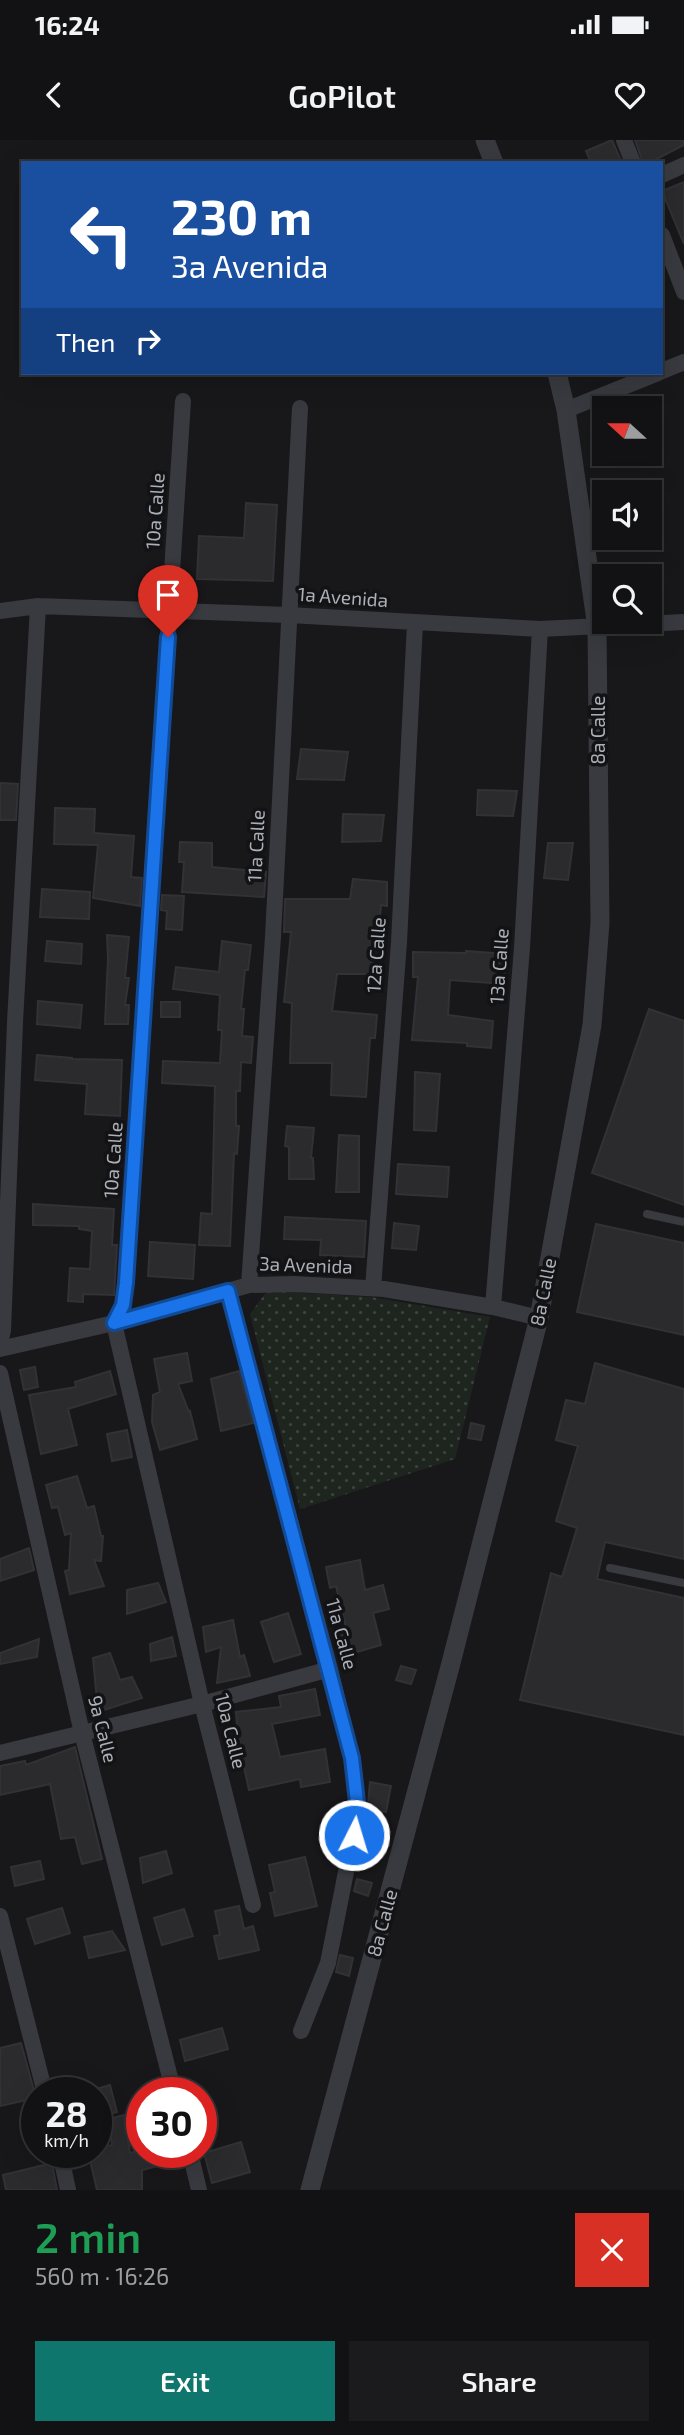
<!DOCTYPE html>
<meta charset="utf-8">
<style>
:root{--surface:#121214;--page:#1b1b1d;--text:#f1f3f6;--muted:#9c9ea0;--line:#313234;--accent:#0f766e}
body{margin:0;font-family:"Exo 2",sans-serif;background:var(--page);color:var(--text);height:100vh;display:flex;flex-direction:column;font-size:26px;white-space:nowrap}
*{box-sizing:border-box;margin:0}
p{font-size:23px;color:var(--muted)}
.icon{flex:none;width:38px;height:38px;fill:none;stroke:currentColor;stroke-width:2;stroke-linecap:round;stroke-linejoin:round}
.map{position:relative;height:2050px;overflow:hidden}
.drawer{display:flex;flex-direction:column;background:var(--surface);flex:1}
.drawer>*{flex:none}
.guide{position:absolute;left:21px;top:21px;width:642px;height:214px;border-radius:0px;box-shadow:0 7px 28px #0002,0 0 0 2px var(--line);background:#1a4fa0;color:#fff;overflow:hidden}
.needle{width:46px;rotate:291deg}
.fabs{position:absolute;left:592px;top:256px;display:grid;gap:14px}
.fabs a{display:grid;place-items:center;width:70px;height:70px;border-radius:0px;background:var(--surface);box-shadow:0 7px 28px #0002,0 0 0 2px var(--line);font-size:35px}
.speed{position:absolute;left:21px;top:1937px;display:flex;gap:14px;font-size:35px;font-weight:700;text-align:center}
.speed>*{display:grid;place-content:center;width:91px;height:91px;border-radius:50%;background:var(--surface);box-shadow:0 7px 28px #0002,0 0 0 2px var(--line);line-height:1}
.speed small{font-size:18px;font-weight:400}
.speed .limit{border:10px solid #d22;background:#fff;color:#111}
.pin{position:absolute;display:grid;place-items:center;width:60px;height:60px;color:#fff;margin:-72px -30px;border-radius:50% 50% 50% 0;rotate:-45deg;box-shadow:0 0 7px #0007}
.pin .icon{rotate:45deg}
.me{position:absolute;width:77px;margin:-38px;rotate:5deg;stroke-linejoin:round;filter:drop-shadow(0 0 5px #0008)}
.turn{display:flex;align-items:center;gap:24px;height:147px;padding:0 35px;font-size:32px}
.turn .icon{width:91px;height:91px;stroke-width:2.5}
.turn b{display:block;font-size:49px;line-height:60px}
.then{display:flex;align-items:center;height:66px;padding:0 35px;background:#0003;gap:14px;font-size:26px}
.round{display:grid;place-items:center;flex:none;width:74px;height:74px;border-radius:0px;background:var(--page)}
.head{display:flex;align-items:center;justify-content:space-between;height:119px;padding:0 35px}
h1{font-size:42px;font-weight:600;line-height:52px;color:#1e9e55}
.primary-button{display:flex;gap:14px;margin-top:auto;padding:14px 35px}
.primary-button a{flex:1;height:80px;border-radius:0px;background:var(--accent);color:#fff;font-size:28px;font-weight:600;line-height:80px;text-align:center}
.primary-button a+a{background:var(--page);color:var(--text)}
.status{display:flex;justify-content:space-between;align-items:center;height:49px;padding:0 35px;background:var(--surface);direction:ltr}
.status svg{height:19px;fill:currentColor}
header{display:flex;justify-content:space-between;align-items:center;height:91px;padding:0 35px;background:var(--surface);font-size:32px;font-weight:600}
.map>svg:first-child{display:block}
.park{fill:url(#park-dots)}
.building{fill:#2b2b2e;stroke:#323236;stroke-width:2}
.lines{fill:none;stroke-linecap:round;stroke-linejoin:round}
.service{stroke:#393a3f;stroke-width:8}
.minor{stroke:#393a3f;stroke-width:16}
.tertiary{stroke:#393a3f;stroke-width:19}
.route-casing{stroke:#114b97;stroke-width:18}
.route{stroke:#1a73e8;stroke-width:12}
.labels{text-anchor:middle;stroke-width:7;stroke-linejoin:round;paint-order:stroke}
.street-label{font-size:19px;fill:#abb0b8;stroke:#131315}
</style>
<div class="status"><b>16:24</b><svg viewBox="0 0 49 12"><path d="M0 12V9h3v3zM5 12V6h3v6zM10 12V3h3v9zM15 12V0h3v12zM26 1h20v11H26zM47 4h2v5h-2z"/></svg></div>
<header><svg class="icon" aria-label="back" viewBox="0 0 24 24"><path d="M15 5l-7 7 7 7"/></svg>GoPilot<svg class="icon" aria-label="heart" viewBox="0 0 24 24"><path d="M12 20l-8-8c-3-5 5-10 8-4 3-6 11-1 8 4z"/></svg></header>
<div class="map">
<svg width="684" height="2050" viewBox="0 0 684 2050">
<defs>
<pattern id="park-dots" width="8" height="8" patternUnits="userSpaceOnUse" patternTransform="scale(1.75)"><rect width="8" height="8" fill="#1e251f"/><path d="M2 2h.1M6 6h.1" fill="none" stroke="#3c423d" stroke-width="1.8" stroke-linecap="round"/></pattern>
</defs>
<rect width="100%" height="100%" fill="#18181a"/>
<!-- park -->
<path class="park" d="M267,1151l104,6 119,20 -35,142 -155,50 -50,-195z"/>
<!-- building -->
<path class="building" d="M612,0l10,23h-31l-5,-12z
M635,0h49v5l-35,18h-6z
M684,42v62l-22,-53z
M246,363l31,2 -4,76 -76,-2 2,-43 45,2z
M301,609l47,3 -4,28 -47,-1z
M0,643l18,1 -2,36h-16z
M478,650l39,1 -4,25 -36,-1z
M55,668l40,1 -1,24 40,3 -3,41 11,1 -2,28 -47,-8 5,-53 -44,-1z
M343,674l41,1 -3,26 -39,1z
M180,702l32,1v24l54,5 -2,25 -82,-5 2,-30h-5z
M548,703h25l-5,37 -24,-2z
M353,739l34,3v24l-6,-1 -3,32 -5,-1v38h-36l-5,37 45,4 -2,23h-5l-4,59 -35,-2 1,-32h-42l2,-60 -8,-1 7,-70h-7l1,-33h65z
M42,749l48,3 -1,27 -49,-2z
M162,755l22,1 -2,34 -16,-1 1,-18 -6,-1z
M107,795l22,2 -4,41h4l-4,27h4l-1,19h-23l3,-66z
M47,801l35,3 -1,20 -36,-3z
M222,801l29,4 -3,25h-3l-4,39h3l-2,27 11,1 -2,26 -10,-1 -1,29h-4v35h3l-2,28 -3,-1 -4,93 -31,-1 2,-32 11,1 3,-128 -53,-3 1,-22 57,2 2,-33h-4l2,-35 -47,-6 3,-22 43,5z
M466,811l40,3 -2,30 -54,-4 -2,35 45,6 -2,27 -24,-2v-3l-55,-3 6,-63h-5v-25l53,1z
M38,861l44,4 -2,23 -43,-4z
M161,862h19v15h-19z
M649,869l35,12v184l-92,-32z
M37,915l35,3v1l50,1 -2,56 -35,-2 2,-30 -52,-4z
M415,932l25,2 -4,57 -22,-1z
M287,986l27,2 -3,30h2l1,21h-25v-32l-4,-1z
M339,995l20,1v56h-23z
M398,1024l51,3 -2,30 -51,-3z
M33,1064l81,5 -2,36h5l-3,50 -31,-1v8l-15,-1 2,-33 20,1 2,-38 -13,-2v-3l-46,-1z
M285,1077l81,4 -2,36 -44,-2 1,-15 -37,-1z
M394,1083l25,3 -3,24 -24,-2z
M596,1084l88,19v92l-107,-23z
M150,1102l45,3 -2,34 -45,-3z
M187,1213l5,28 -14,3 11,28 1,-1 7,28 -37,11 -8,-28 1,-27 7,-3 -6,-33z
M595,1223l89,26v170l-79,-17 -8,37 87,19v137l-164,-35 31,-127 11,4 15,-49 -21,-7 22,-75 -22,-6 10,-40 19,4z
M35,1227l3,20 -14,3 -4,-20z
M110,1231l6,23 -48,15 9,36 -36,9 -12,-59 47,-8 -1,-5z
M239,1231l14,52 -32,8 -10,-52z
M471,1283l13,3 -3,14 -13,-2z
M127,1290l5,27 -20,4 -5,-27z
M77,1336l10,32 7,-2 7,30h2l-2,25 -7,-1 10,26 -34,8 -5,-23 4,-1 2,-37 -6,2 -7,-28 -6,1 -6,-23z
M29,1408l5,22 -34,11v-22z
M360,1420l5,30 18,-5 6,24 -16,4 8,32 -38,11 -6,-22 10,-2 -11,-46 -6,2 -4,-21z
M158,1443l8,19 -39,12v-24z
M288,1473l13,41 -27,8 -13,-40z
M233,1480l7,37 4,-2 6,21 -33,7 4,-36 -15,5 -3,-25z
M172,1497l4,19 -25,5 -1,-17z
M39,1499l-2,18 -37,7v-11z
M110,1513l10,27 12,-3 10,21 -44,14 -5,-54z
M401,1526l15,4 -5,14 -15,-4z
M315,1549l5,26 -48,9 8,33 45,-8 5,33 -29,5 -1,-8 -51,11 -5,-23 -4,1 -5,-21 4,-1 -3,-34 45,-5 -2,-11z
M75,1607l27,112 -20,5 -7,-27 -14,2 -11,-55 -50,11v-29l25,-5 1,4z
M370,1642l21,4 -5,26 -12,-2 -6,-5z
M166,1711l6,22 -29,10 -3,-25z
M305,1717l12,49 -42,10 -5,-23 5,-1 -6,-27z
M40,1721l4,18 -29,7 -4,-19z
M357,1739l15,4 -4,13 -14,-5z
M239,1766l5,23 9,-3 6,24 -40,9 -5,-23 6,-1 -5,-24z
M62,1768l8,25 -35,11 -8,-25z
M184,1769l9,27 -31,9 -8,-27z
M112,1791l13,19 -36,8 -5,-21z
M340,1815l13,3 -4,18 -13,-4z
M222,1888l6,21 -43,12 -5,-21z
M21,1903l15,55 -36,8v-58z
M110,1945l7,27 -21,5v-28z
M124,1975l6,38 12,-3v2h38l1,8 -39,10v20h-45l-9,-38h8v-3l16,-4 -3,-26z
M241,2002l9,30 -38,11 -8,-30z
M52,2023l5,27h-51l-3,-15z"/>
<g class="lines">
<!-- service -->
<path class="service" d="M647,1074l37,8
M610,1428l74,15"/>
<!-- minor -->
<path class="minor" d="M624,0l9,23
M662,35l22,-10
M662,95l22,57
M662,231l22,-9
M183,261l-57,882 -3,22 -9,18 88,381 51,201
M566,270l92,-37
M0,471l38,-5 251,9 251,14 144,-7
M249,1145l24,-348 27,-529
M373,1148l26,-346 16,-319
M228,1151l102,378 22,89 6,53 -30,152 -27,68
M493,1167l29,-359 18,-319
M0,1202l3,-11 12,-309 23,-416
M0,1209l114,-26 135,-38 45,-1 90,5 109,18 46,11
M0,1233l82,360 92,360
M0,1613l202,-49 128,-35
M0,1776l45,177
M60,2012l8,38
M190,2012l9,38"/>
<!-- tertiary -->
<path class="tertiary" d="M485,0l9,23
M310,2050l141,-527 88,-345 53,-293 8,-102 -3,-295 -31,-218 -9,-37"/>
</g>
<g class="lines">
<defs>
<path id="route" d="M168,497l-42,646 -3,22 -9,18 114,-32 124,467 6,53 -4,24"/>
</defs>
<!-- route casing -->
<use href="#route" class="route-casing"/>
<!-- route -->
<use href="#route" class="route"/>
</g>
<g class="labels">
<!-- street labels -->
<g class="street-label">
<text transform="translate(155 371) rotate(-86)" y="7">10a Calle</text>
<text transform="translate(343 457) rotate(4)" y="7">1a Avenida</text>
<text transform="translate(598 590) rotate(-90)" y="7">8a Calle</text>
<text transform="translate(256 706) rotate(-87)" y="7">11a Calle</text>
<text transform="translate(376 815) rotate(-86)" y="7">12a Calle</text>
<text transform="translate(499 826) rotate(-86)" y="7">13a Calle</text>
<text transform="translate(113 1020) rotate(-86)" y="7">10a Calle</text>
<text transform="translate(306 1125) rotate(2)" y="7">3a Avenida</text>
<text transform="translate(543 1152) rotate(-79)" y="7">8a Calle</text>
<text transform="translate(342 1494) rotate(75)" y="7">11a Calle</text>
<text transform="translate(103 1589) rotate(76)" y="7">9a Calle</text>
<text transform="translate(231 1591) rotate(76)" y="7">10a Calle</text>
<text transform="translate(382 1783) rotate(-75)" y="7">8a Calle</text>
</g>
</g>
</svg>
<div class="fabs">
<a><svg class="needle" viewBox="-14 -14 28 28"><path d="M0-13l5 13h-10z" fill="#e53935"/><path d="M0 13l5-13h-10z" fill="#9c9ea0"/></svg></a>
<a><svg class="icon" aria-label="sound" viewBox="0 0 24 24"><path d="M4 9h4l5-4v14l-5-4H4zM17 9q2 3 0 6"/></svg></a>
<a><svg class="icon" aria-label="search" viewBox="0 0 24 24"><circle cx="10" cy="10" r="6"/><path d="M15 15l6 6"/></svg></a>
</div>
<div class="speed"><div>28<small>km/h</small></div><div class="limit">30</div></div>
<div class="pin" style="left:168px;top:497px;background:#d93025"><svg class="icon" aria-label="arrive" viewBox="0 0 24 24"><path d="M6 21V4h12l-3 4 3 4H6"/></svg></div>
<svg class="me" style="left:354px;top:1695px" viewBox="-20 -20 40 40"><circle r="17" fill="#1a73e8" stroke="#fff" stroke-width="3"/><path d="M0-11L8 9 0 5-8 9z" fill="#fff"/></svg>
<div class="guide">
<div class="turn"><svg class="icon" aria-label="left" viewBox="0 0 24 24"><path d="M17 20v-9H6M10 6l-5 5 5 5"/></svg><div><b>230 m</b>3a Avenida</div></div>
<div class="then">Then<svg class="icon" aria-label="right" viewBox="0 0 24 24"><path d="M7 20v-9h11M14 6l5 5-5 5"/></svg></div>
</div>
</div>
<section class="drawer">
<div class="head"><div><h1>2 min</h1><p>560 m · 16:26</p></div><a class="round" style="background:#d93025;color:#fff"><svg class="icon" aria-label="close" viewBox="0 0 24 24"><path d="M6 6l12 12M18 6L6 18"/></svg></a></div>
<div class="primary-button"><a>Exit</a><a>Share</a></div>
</section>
